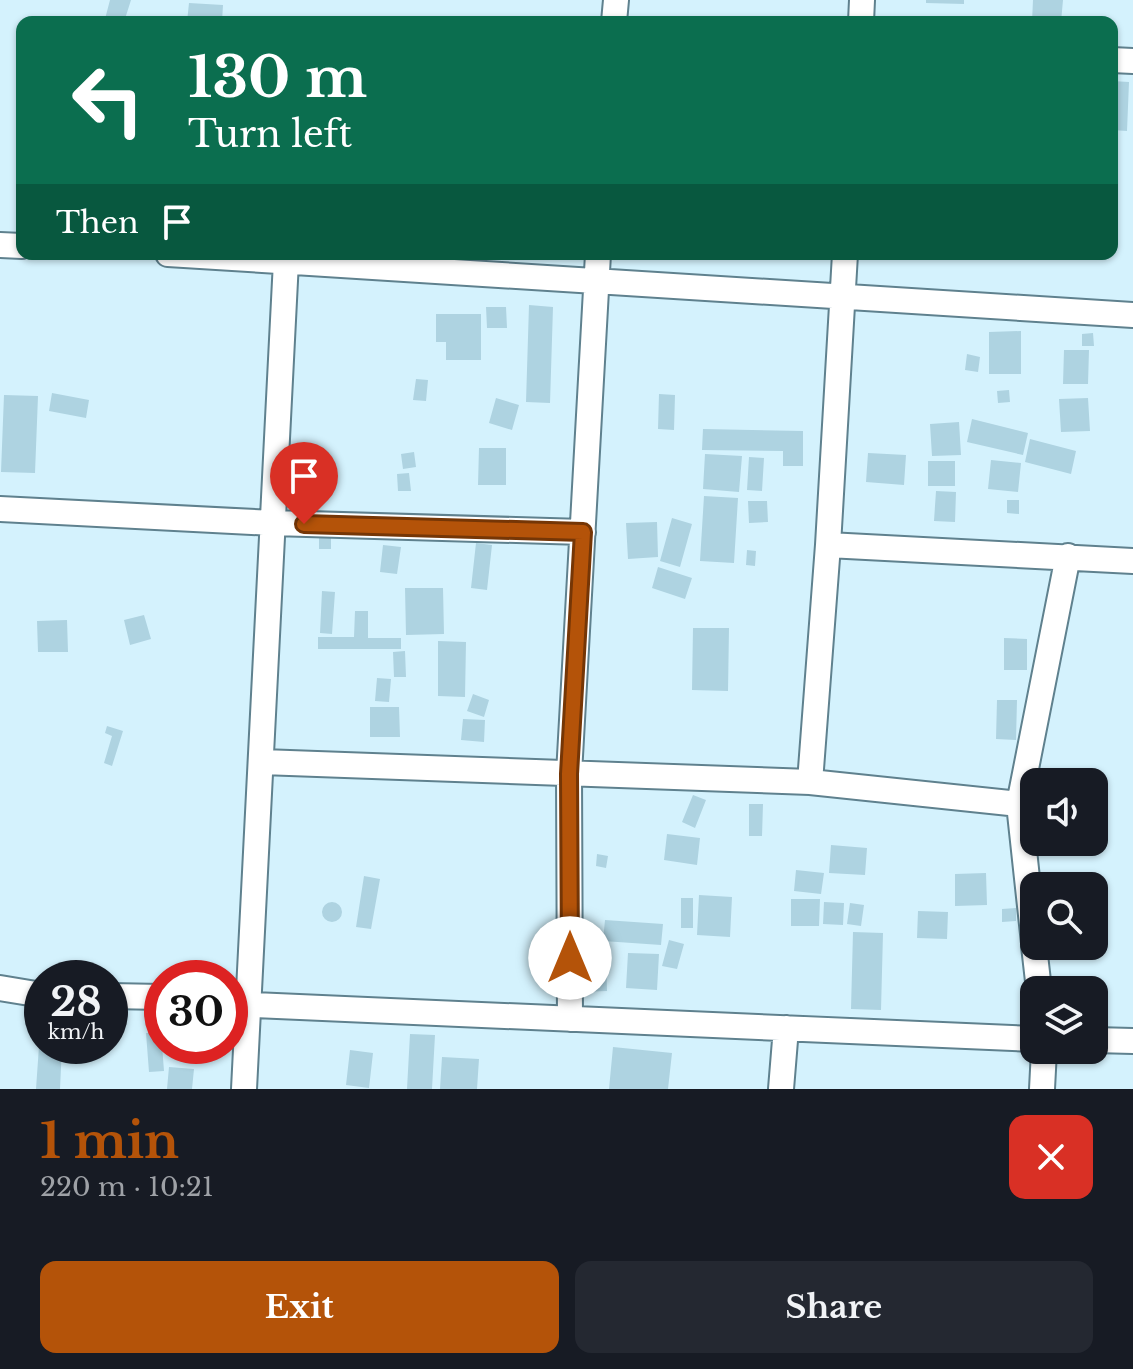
<!DOCTYPE html>
<meta charset="utf-8">
<style>
:root{--surface:#171b24;--page:#242831;--text:#f1f3f6;--muted:#9ea1a6;--accent:#b45309}
body{margin:0;font-family:"Libre Baskerville",serif;background:var(--page);color:var(--text);height:100vh;display:flex;flex-direction:column;font-size:30px;white-space:nowrap}
*{box-sizing:border-box;margin:0}
p{font-size:26px;color:var(--muted)}
.icon{flex:none;width:44px;height:44px;fill:none;stroke:currentColor;stroke-width:2;stroke-linecap:round;stroke-linejoin:round}
.map{position:relative;height:1089px;overflow:hidden}
.drawer{display:flex;flex-direction:column;background:var(--surface);flex:1}
.drawer>*{flex:none}
.hud{position:absolute;left:16px;top:16px;width:1102px;height:244px;border-radius:16px;box-shadow:0 2px 6px #0004;background:#0b6e4f;color:#fff;overflow:hidden}
.buttons{position:absolute;left:1020px;top:768px;display:grid;gap:16px}
.buttons a{display:grid;place-items:center;width:88px;height:88px;border-radius:16px;background:var(--surface);box-shadow:0 2px 6px #0004;font-size:40px}
.speed{position:absolute;left:24px;top:960px;display:flex;gap:16px;font-size:40px;font-weight:700;text-align:center}
.speed>*{display:grid;place-content:center;width:104px;height:104px;border-radius:50%;background:var(--surface);box-shadow:0 2px 6px #0004;line-height:1}
.speed small{font-size:20px;font-weight:400}
.speed .limit{border:12px solid #d22;background:#fff;color:#111}
.pin{position:absolute;display:grid;place-items:center;width:68px;height:68px;color:#fff;margin:-82px -34px;border-radius:50% 50% 50% 0;rotate:-45deg;box-shadow:0 0 8px #0007}
.pin .icon{rotate:45deg}
.me{position:absolute;width:88px;margin:-44px;rotate:0deg;stroke-linejoin:round;filter:drop-shadow(0 0 6px #0008)}
.turn{display:flex;align-items:center;gap:28px;height:168px;padding:0 40px;font-size:36px}
.turn .icon{width:104px;height:104px;stroke-width:2.5}
.turn b{display:block;font-size:56px;line-height:68px}
.then{display:flex;align-items:center;height:76px;padding:0 40px;background:#0003;gap:16px;font-size:30px}
.round{display:grid;place-items:center;flex:none;width:84px;height:84px;border-radius:16px;background:var(--page)}
.summary{display:flex;align-items:center;justify-content:space-between;height:136px;padding:0 40px}
h1{font-size:48px;font-weight:700;line-height:60px;color:var(--accent)}
.button{display:flex;gap:16px;margin-top:auto;padding:16px 40px}
.button a{flex:1;height:92px;border-radius:16px;background:var(--accent);color:#fff;font-size:32px;font-weight:700;line-height:92px;text-align:center}
.button a+a{background:var(--page);color:var(--text)}
.map>svg:first-child{display:block}
.building{fill:#aed3e1}
.lines{fill:none;stroke-linecap:round;stroke-linejoin:round}
.street-casing{stroke:#5f818e;stroke-width:28}
.street{stroke:#fff;stroke-width:24}
.route-casing{stroke:#753606;stroke-width:20}
.route{stroke:#b45309;stroke-width:14}
</style>
<div class="map">
<svg width="1133" height="1089" viewBox="0 0 1133 1089">
<rect width="100%" height="100%" fill="#d4f2fd"/>
<!-- building -->
<path class="building" d="M110,0h21l-7,22 -19,-3z
M926,0h38v4l-38,-1z
M1033,0h30l-2,22h-29z
M189,3l34,2 -1,17h-35z
M1112,81l17,1 -2,49 -15,-1z
M775,254h37v5l-37,-2z
M529,305l24,2 -3,96 -24,-1z
M486,307h20l1,21h-20z
M436,314h45v46h-35v-18h-10z
M1021,331v43h-32v-42z
M1093,333l1,13h-12v-12z
M1064,350h25l-1,34h-25z
M967,354l13,3 -2,15 -13,-2z
M416,379l12,1 -2,21 -13,-1z
M1009,390l1,12 -12,1 -1,-12z
M52,393l37,7 -3,18 -37,-7z
M659,394l16,1 -1,35 -16,-1z
M4,395l34,1 -3,77 -34,-1z
M496,398l23,7 -7,25 -23,-7z
M1088,398l2,33 -29,1 -2,-33z
M972,419l56,14 -5,22 -56,-13z
M959,422l2,33 -29,1 -2,-32z
M703,429l100,2v35h-20v-15l-81,-1z
M1030,439l46,12 -5,23 -46,-12z
M479,448h27v37h-28z
M414,452l2,15 -13,2 -2,-15z
M868,453l38,2 -2,30 -38,-3z
M705,454l37,2 -3,36 -36,-3z
M749,457l15,1 -2,33 -15,-1z
M991,460l30,3 -3,29 -30,-3z
M928,461h27v25h-27z
M409,473l2,18h-13l-1,-17z
M936,491l20,1 -1,30 -21,-1z
M704,496l34,2 -4,65 -34,-2z
M1007,500h12v14l-12,-1z
M748,501h19l1,21 -19,1z
M672,518l20,6 -12,43 -20,-6z
M657,522l1,35 -30,2 -2,-36z
M319,534h12v15h-12z
M476,543l16,2 -5,45 -16,-2z
M383,545l18,2 -4,27 -17,-2z
M747,550l9,1 -1,15 -9,-1z
M658,567l34,11 -7,21 -33,-11z
M405,588h38l1,46 -38,1z
M322,591l13,1 -3,42 -12,-1z
M355,611h13v27h33v11h-83v-12h36z
M144,615l7,24 -21,6 -6,-25z
M67,620l1,32h-30l-1,-31z
M693,628h36l-1,63 -36,-1z
M1004,638l23,1v31h-23z
M438,641l28,1 -1,55 -27,-1z
M405,651l1,26h-12l-1,-25z
M377,678l14,1 -2,23 -14,-1z
M473,694l16,6 -5,17 -17,-6z
M997,700h20l-1,40 -20,-1z
M370,707h29l1,30h-30z
M463,719l22,1 -1,22 -23,-2z
M107,726l16,5 -11,35 -8,-3 8,-27 -7,-3z
M693,795l13,5 -11,28 -13,-6z
M749,804h14l-1,32h-13z
M667,834l33,4 -3,27 -33,-5z
M831,845l36,3 -2,27 -36,-2z
M597,854l11,2 -2,12 -10,-2z
M796,870l28,3 -3,21 -27,-3z
M986,873l1,32 -32,1v-32z
M364,876l16,3 -9,50 -15,-2z
M699,895l33,2 -2,40 -33,-2z
M681,898h12v30h-12z
M791,899h29l-1,27h-28z
M824,902l20,1 -1,22 -20,-1z
M322 912a10 10 0 1 1 20 0a10 10 0 1 1-20 0Z
M850,903l14,2 -3,21 -14,-2z
M1016,908v13l-14,1v-13z
M918,911l30,1 -1,27 -30,-1z
M605,920l58,4 -2,21 -58,-4z
M853,932l30,1 -2,77 -30,-1z
M669,940l15,4 -7,25 -15,-3z
M628,953l31,1 -2,36 -31,-2z
M606,956l1,35 -29,1 -1,-35z
M40,1032h2v14h20l-2,43h-24z
M161,1032l3,39 -15,1 -3,-39z
M410,1034l25,1 -3,54h-25z
M613,1047l59,6 -4,36h-59z
M350,1050l23,3 -4,35 -23,-3z
M442,1057l37,2 -2,30h-37z
M169,1067l25,2 -2,20h-25z"/>
<g class="lines">
<defs>
<path id="street" d="M614,22l2,-22
M861,22l1,-22
M1112,60l21,1
M0,245l22,1
M168,254l965,61
M0,509l273,14 310,9
M828,545l305,16
M262,762l548,20 209,22
M810,782l18,-237 17,-291
M1034,943l-15,-139 49,-248
M1034,946l5,44
M0,988l42,7
M110,996l52,1
M230,1004l804,35
M570,1019l-1,-245 29,-520
M1094,1040l39,1
M244,1089l42,-828
M781,1089l5,-61
M1042,1089l2,-39"/>
</defs>
<!-- street casing -->
<use href="#street" class="street-casing"/>
<!-- street -->
<use href="#street" class="street"/>
</g>
<g class="lines">
<defs>
<path id="route" d="M304,524l279,8 -14,242 1,184"/>
</defs>
<!-- route casing -->
<use href="#route" class="route-casing"/>
<!-- route -->
<use href="#route" class="route"/>
</g>
</svg>
<div class="buttons">
<a><svg class="icon" aria-label="sound" viewBox="0 0 24 24"><path d="M4 9h4l5-4v14l-5-4H4zM17 9q2 3 0 6"/></svg></a>
<a><svg class="icon" aria-label="search" viewBox="0 0 24 24"><circle cx="10" cy="10" r="6"/><path d="M15 15l6 6"/></svg></a>
<a><svg class="icon" aria-label="layers" viewBox="0 0 24 24"><path d="M12 4l9 5-9 5-9-5zM3 14l9 5 9-5"/></svg></a>
</div>
<div class="speed"><div>28<small>km/h</small></div><div class="limit">30</div></div>
<div class="pin" style="left:304px;top:524px;background:#d93025"><svg class="icon" aria-label="arrive" viewBox="0 0 24 24"><path d="M6 21V4h12l-3 4 3 4H6"/></svg></div>
<svg class="me" style="left:570px;top:958px" viewBox="-20 -20 40 40"><circle r="19" fill="#fff"/><path d="M0-13L10 11 0 6-10 11z" fill="#b45309"/></svg>
<div class="hud">
<div class="turn"><svg class="icon" aria-label="left" viewBox="0 0 24 24"><path d="M17 20v-9H6M10 6l-5 5 5 5"/></svg><div><b>130 m</b>Turn left</div></div>
<div class="then">Then<svg class="icon" aria-label="arrive" viewBox="0 0 24 24"><path d="M6 21V4h12l-3 4 3 4H6"/></svg></div>
</div>
</div>
<section class="drawer">
<div class="summary"><div><h1>1 min</h1><p>220 m · 10:21</p></div><a class="round" style="background:#d93025;color:#fff"><svg class="icon" aria-label="close" viewBox="0 0 24 24"><path d="M6 6l12 12M18 6L6 18"/></svg></a></div>
<div class="button"><a>Exit</a><a>Share</a></div>
</section>
